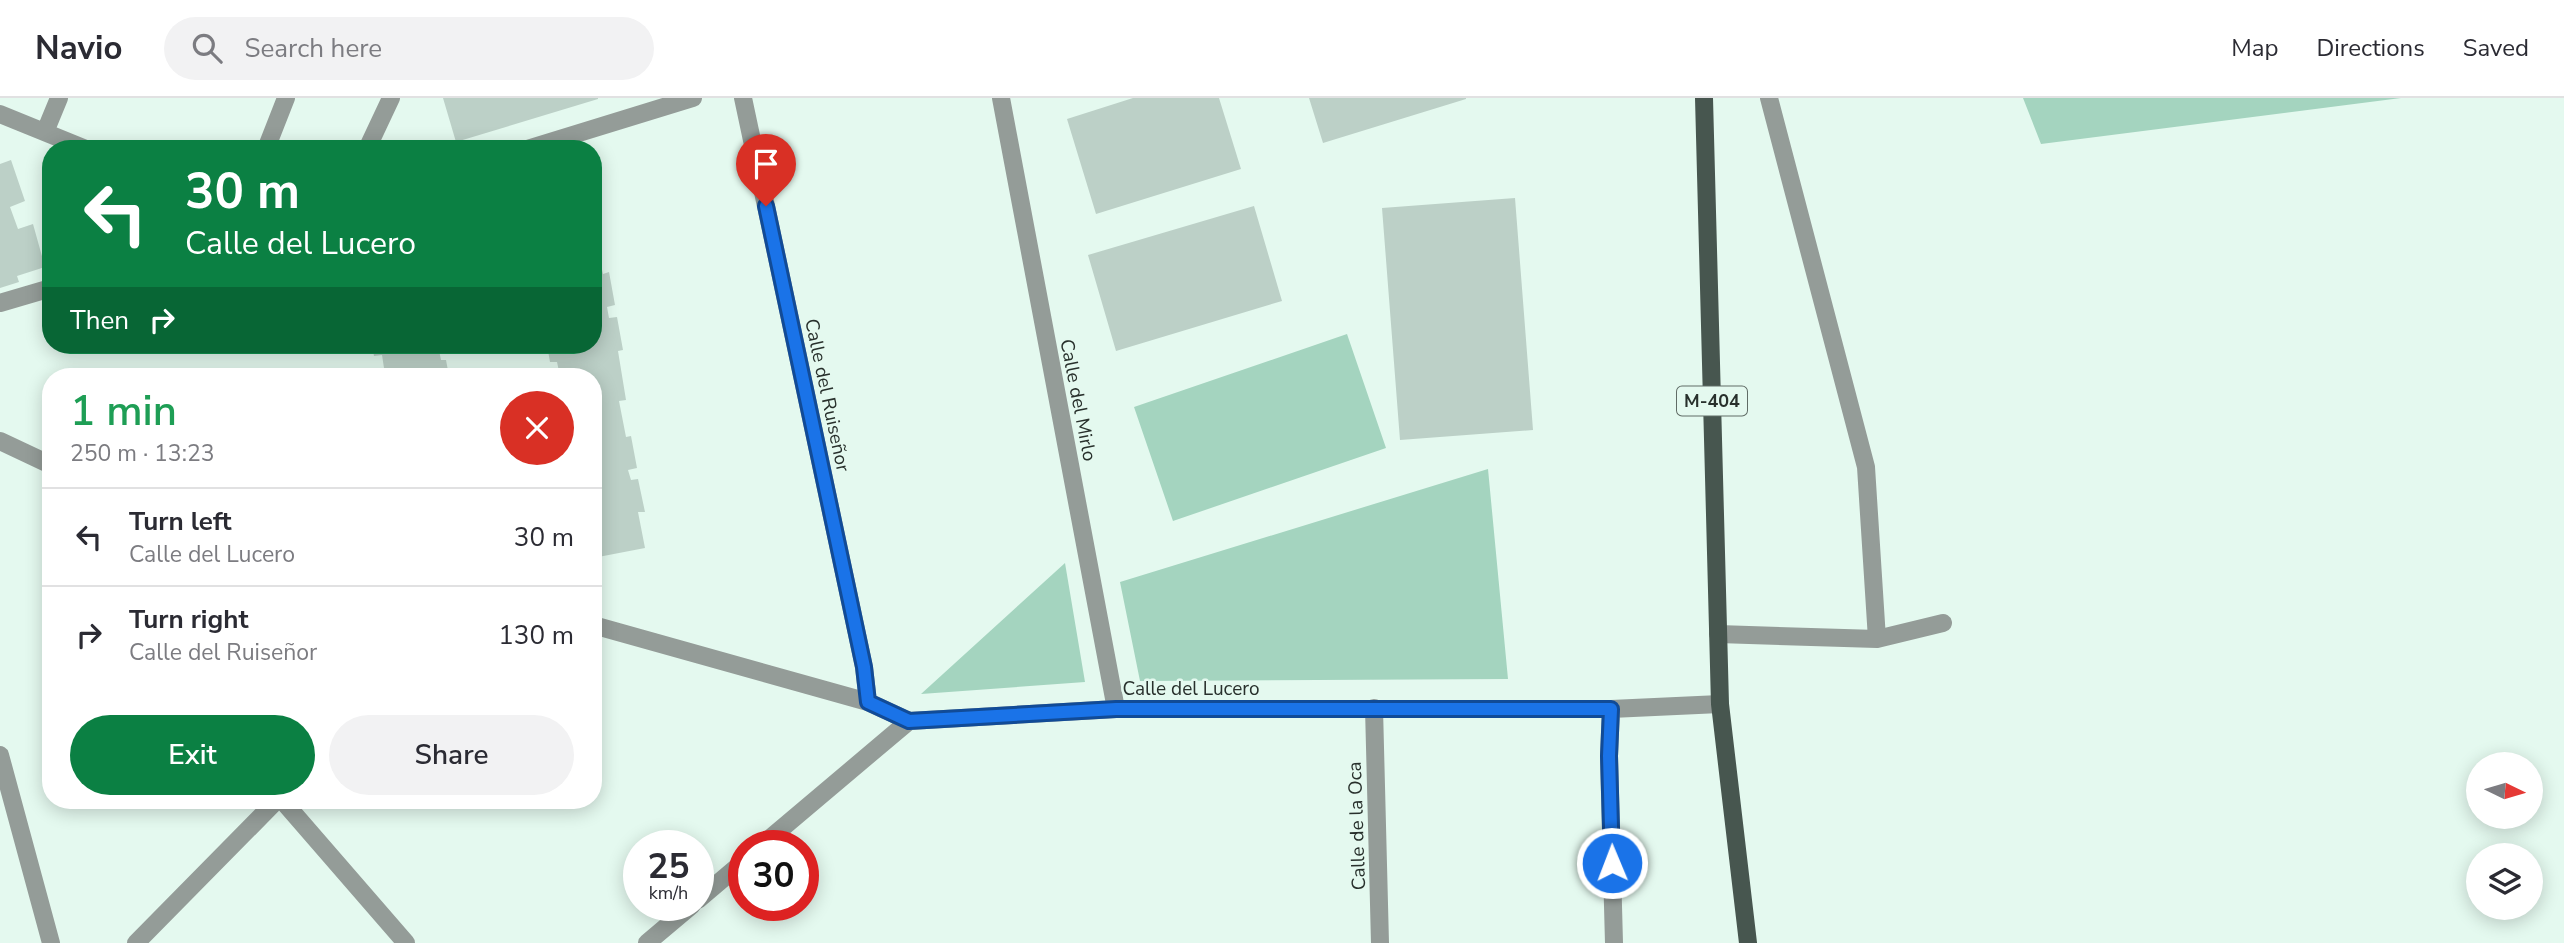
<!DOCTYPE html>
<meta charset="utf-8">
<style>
:root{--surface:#fff;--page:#f2f2f3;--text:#2b2b33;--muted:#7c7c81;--line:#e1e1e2;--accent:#0b8043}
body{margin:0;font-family:"Nunito Sans",sans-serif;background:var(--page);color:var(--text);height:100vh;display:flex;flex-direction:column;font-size:26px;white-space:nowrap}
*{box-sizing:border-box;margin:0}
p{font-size:23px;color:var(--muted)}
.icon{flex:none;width:38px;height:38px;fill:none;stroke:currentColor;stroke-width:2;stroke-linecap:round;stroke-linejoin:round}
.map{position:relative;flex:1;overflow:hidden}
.details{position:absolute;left:42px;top:270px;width:560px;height:441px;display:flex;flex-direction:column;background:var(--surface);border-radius:28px;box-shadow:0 4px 18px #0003}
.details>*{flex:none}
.guide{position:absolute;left:42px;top:42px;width:560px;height:214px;border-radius:28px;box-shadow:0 4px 18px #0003;background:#0b8043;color:#fff;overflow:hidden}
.needle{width:46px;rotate:95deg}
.tools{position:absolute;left:2466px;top:654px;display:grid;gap:14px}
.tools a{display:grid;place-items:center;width:77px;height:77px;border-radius:50%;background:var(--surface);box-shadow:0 4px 18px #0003;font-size:35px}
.speed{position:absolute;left:623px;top:732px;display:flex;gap:14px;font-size:35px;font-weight:700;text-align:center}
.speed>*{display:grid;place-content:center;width:91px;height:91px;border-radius:50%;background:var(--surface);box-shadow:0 4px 18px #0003;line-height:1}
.speed small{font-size:18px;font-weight:400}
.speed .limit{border:10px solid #d22;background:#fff;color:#111}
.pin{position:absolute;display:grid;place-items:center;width:60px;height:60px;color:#fff;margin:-72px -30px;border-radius:50% 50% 50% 0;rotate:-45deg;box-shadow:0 0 7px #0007}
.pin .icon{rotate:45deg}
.me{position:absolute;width:77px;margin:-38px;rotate:359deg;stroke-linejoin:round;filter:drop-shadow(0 0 5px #0008)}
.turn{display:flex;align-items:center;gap:24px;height:147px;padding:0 28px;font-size:32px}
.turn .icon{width:91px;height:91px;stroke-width:2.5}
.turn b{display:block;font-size:49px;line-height:60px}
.then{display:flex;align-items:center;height:66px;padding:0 28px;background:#0003;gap:14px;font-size:26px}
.round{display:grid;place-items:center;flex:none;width:74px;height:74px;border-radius:37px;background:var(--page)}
.headline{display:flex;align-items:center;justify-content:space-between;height:119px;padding:0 28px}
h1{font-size:42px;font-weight:600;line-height:52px;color:#1e9e55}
.button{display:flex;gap:14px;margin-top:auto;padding:14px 28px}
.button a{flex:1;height:80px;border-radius:42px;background:var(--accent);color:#fff;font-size:28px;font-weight:600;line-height:80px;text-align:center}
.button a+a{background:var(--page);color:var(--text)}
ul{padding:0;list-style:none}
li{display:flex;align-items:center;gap:21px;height:98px;padding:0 28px;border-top:2px solid var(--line)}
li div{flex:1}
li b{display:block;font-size:26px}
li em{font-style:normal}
header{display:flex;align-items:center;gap:42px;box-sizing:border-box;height:98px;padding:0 35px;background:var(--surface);border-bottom:2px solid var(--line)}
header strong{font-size:33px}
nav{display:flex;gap:38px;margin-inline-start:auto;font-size:24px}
.search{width:490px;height:63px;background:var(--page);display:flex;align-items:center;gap:18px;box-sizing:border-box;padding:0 24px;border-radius:38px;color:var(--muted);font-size:26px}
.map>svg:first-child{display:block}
.green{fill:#a4d4bf}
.building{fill:#bcd0c7}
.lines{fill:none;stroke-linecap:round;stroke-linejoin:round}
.minor{stroke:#949c98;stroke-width:18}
.major{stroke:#47564f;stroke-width:18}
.route-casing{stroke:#114b97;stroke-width:18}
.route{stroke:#1a73e8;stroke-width:12}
.labels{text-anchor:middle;stroke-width:5;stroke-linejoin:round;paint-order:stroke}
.shield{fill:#e4f9ef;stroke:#606c66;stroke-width:2}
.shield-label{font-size:18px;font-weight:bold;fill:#28302c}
.street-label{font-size:19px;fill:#28302c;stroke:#e4f9ef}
</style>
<header>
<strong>Navio</strong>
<div class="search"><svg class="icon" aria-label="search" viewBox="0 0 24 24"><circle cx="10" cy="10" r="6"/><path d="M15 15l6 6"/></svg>Search here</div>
<nav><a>Map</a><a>Directions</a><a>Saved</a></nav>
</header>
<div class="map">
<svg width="2564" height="845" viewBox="0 0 2564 845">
<rect width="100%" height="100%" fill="#e4f9ef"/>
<!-- green -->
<path class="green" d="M2023,0h378l-360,46z
M1347,236l39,114 -213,73 -39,-114z
M1488,371l20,210 -368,2 -20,-99z
M1065,465l20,119 -164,12z"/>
<!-- building -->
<path class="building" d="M443,0h155v1l-142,43z
M1133,0h86l22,71 -145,45 -29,-95z
M1309,0h157v1l-143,44z
M11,62l14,41 -15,6 8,22 15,-5 12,43 -28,9 2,6 -19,6v-124z
M1515,100l18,232 -133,10 -18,-232z
M1254,108l28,95 -166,50 -28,-96z
M593,130l10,46 6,-2 6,33 -8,2 2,11 8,-1 6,33 -5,1 8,49 -7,1 7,36 5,-1 6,32 -9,2 3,10 7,-1 7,33h-7l7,36 -52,10v-182h-33l-3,-14h-7l-3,-17h46z
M372,247h66l3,15h5l3,16h-73l-2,-6 10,-2 -2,-13 -8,1z"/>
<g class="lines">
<!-- minor -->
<path class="minor" d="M743,0l121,569 4,35
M1001,0l115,611
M1769,0l97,369 11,172
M0,16l86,35
M45,34l14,-34
M266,51l20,-51
M367,51l24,-51
M527,51l166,-51
M0,205l51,-15
M0,343l51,24
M593,527l275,77 41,19 207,-12h495l109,-5
M1718,536l159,5 66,-16
M1374,610l6,235
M1611,611l-2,47 5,187
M0,657l51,188
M282,702l124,143
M762,747l147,-124
M698,802l46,-39
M136,845l141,-143
M647,845l45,-38"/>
<!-- major -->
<path class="major" d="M1704,0l16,606 28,239"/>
</g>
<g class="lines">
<defs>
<path id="route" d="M766,108l98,461 4,35 41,19 207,-12h495l-2,47 3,107"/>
</defs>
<!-- route casing -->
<use href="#route" class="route-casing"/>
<!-- route -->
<use href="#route" class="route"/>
</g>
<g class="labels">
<!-- shield labels -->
<rect class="shield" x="1677" y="288.5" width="70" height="29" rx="5"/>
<g class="shield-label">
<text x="1712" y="309">M-404</text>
</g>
<!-- street labels -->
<g class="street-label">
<text transform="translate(828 297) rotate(78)" y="7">Calle del Ruiseñor</text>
<text transform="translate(1079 302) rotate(79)" y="7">Calle del Mirlo</text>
<text x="1191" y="597">Calle del Lucero</text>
<text transform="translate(1356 728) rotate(-92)" y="7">Calle de la Oca</text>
</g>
</g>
</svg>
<div class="tools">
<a><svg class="needle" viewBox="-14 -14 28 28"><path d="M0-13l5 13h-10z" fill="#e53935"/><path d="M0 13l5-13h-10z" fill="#7c7c81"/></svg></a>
<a><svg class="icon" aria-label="layers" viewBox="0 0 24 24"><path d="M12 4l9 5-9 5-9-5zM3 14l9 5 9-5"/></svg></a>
</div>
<div class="speed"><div>25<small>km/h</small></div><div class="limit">30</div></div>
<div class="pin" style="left:766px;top:108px;background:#d93025"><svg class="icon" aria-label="arrive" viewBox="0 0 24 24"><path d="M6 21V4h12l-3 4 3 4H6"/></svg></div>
<svg class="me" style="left:1612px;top:765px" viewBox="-20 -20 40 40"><circle r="17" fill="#1a73e8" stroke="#fff" stroke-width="3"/><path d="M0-11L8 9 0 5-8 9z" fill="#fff"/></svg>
<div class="guide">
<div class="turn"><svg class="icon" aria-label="left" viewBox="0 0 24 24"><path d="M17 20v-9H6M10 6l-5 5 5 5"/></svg><div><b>30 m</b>Calle del Lucero</div></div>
<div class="then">Then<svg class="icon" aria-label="right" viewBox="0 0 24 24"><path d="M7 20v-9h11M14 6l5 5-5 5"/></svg></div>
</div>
<section class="details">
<div class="headline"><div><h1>1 min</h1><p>250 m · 13:23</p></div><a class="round" style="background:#d93025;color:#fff"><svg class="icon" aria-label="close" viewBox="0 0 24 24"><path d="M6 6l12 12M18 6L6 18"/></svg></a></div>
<ul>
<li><svg class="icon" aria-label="left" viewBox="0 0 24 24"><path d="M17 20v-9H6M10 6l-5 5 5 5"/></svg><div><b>Turn left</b><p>Calle del Lucero</p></div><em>30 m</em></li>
<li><svg class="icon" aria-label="right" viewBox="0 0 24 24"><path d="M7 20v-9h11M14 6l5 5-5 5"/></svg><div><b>Turn right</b><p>Calle del Ruiseñor</p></div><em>130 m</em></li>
</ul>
<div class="button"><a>Exit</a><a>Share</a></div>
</section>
</div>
